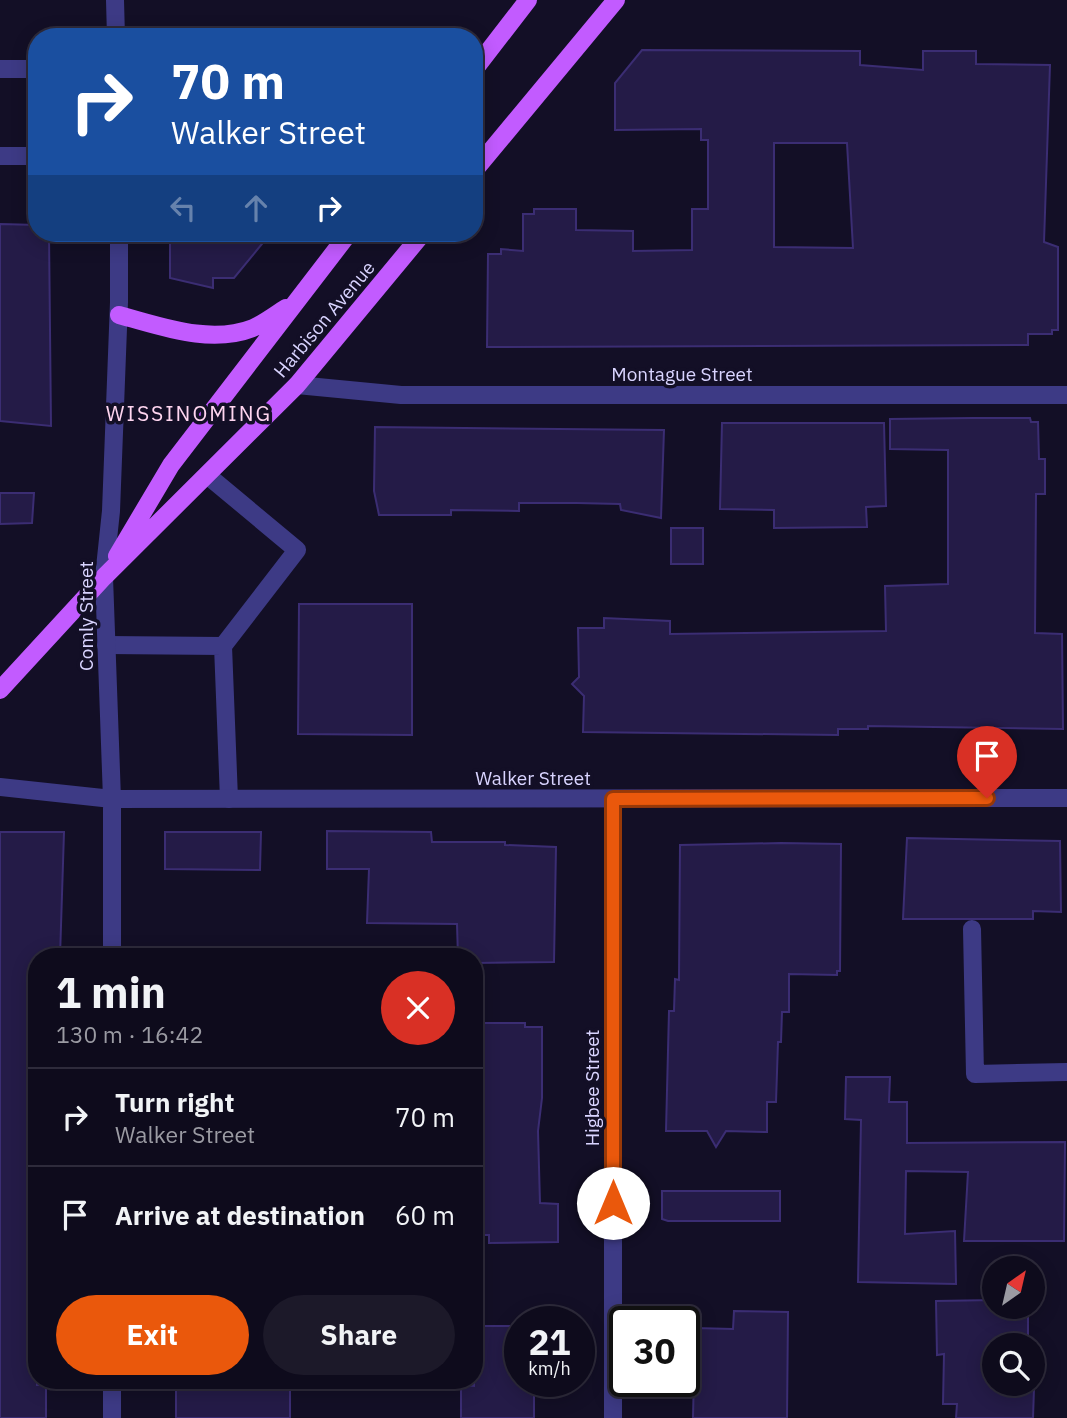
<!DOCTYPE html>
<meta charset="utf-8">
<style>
:root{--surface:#0e0b1c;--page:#1c1929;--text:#f1f3f6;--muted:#9b9ba3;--line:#2e2b3b;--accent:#ea580c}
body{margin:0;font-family:"IBM Plex Sans",sans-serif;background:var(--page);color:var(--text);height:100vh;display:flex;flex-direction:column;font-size:26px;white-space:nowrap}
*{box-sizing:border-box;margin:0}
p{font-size:23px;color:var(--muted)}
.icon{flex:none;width:38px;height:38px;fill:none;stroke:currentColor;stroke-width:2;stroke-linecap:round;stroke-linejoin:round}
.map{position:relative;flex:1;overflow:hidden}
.details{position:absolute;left:28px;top:948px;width:455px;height:441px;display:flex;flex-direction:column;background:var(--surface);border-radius:28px;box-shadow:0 4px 18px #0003,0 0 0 2px var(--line)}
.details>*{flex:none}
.banner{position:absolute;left:28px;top:28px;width:455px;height:214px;border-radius:28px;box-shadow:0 4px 18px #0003,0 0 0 2px var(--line);background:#1a4fa0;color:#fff;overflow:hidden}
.needle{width:46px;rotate:34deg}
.tools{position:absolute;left:982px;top:1256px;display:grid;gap:14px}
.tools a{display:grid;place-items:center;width:63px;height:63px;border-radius:50%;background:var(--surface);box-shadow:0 4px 18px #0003,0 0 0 2px var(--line);font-size:35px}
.speed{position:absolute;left:504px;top:1306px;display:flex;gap:14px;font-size:35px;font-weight:700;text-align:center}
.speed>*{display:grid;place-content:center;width:91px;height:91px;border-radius:50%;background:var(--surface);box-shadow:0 4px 18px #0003,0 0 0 2px var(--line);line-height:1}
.speed small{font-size:18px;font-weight:400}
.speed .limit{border:4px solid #111;border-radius:10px;background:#fff;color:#111}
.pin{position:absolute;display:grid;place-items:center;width:60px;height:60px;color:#fff;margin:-72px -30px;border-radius:50% 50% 50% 0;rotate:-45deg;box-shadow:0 0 7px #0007}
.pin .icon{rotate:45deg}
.me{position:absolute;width:77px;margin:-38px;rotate:0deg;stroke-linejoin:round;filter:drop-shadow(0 0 5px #0008)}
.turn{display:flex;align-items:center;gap:24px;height:147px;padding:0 28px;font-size:32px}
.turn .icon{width:91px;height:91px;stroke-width:2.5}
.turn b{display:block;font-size:49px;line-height:60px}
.lanes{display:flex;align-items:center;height:66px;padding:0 28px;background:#0003;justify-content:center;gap:35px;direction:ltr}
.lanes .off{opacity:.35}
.round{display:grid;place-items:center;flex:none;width:74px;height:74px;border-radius:37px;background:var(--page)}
.overview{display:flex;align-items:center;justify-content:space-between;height:119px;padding:0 28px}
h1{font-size:42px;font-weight:700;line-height:52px}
.action{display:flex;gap:14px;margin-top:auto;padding:14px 28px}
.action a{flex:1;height:80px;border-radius:42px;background:var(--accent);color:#fff;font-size:28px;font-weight:700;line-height:80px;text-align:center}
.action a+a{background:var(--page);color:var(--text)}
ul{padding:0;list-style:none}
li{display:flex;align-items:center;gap:21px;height:98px;padding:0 28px;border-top:2px solid var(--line)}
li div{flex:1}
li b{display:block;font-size:26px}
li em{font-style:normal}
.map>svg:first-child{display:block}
.building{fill:#241b47;stroke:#3b2d73;stroke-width:2;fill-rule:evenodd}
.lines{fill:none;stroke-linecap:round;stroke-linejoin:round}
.service{stroke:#3d3a85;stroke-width:18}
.minor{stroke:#3d3a85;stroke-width:18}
.primary{stroke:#c25bff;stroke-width:18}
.route-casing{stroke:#983908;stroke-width:18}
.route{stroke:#ea580c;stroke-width:12}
.labels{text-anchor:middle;stroke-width:7;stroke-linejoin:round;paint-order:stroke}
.street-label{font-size:19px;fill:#d9d4ff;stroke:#130f26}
.neighbourhood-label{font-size:21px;letter-spacing:2px;fill:#ffd6f0;stroke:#130f26}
</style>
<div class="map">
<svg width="1067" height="1418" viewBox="0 0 1067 1418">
<rect width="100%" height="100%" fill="#130f26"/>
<!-- building -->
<path class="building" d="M642,50l218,1v14l63,5v-19h53v13l74,1 -6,177 14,5v83h-6v4h-24v11l-541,2 1,-93h13v-5l22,2v-37h11v-5h42v21l57,1v20l59,-1v-41h16v-69h-7v-11l-86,1v-47zM774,143h73l6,105 -79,-1z
M0,224l37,1v8h12l2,193 -51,-5z
M170,233h101l-37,45h-21v10l-43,-10z
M972,418h58l1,4h7l1,37h6v35h-9l-1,139 27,1 1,95 -195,-3v3h-30v6l-255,-3 1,-36 -12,-12 7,-7 -1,-49h26v-10l66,3v13l216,-3 -1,-45 63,-2v-134l-58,-1v-30z
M722,423h162l2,83 -20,1 1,20 -93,1v-18l-54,-1z
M375,427l289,3 -3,88 -40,-8 -1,-6 -43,-1h-58v8l-68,-1v5h-72l-5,-24z
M0,493h34l-2,30 -32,1z
M671,528h32v36h-32z
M299,604h113v131l-114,-1z
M327,831l104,1 1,10h73v3l51,2 -2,115 -80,1v-6h-16l-1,-33 -90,-1 2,-54h-42z
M0,832h64l-4,125h-23v428h9v33h-46z
M165,832h96l-1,38 -95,-1z
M907,838l153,3 1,71 -28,-1v8h-130z
M781,843l60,1 -1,127h-3v4l-48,-1v38h-7l-1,30h-3l-2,60h-9v30l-41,-1 -10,16 -9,-16h-41l3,-120h5l1,-32 4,1 1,-135z
M474,1023h51v4h17v71l-4,33 2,72 18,1v38l-69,1v-8h-15z
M846,1077h44l-1,25h18v41l158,-1 -1,99h-100l4,-69 -62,-1 -1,63 50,-3 1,53 -98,-2 3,-162 -16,-1z
M662,1191h118v30h-112l-6,-2z
M994,1300v7h34v39h-34v38h38l3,-25 -2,59h-77l1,-14h-14l1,-50 -7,1 -1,-54z
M734,1311l54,1 -1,106h-94l2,-90 38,1z
M474,1326h46v60h14v32h-73v-33l13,1z
M182,1382l108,4v32h-114v-32h6z"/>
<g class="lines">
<!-- service -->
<path class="service" d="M0,69h37
M0,156h37
M207,475l90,75 -74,96
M106,645l117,1 6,153
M972,929l3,145 92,-2"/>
<!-- minor -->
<path class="minor" d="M115,0l1,37
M297,385l104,10h666
M0,787l112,12 955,-1
M112,957v-158l-8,-222 7,-66 8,-209v-69
M112,1418v-37
M613,1418v-619"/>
<!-- primary -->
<path class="primary" d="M474,70l54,-70
M474,171l142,-171
M119,315c42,11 91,30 134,13 12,-5 23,-14 33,-20
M117,556l54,-91 178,-232
M0,690l104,-113 193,-192 126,-152"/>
</g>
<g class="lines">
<defs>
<path id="route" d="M613,1203v-404l374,-1"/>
</defs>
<!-- route casing -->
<use href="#route" class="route-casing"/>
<!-- route -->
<use href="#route" class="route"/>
</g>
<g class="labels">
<!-- street labels -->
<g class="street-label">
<text transform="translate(324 319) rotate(-50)" y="7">Harbison Avenue</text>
<text x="682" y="381">Montague Street</text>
<text transform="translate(86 616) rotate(-90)" y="7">Comly Street</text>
<text x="533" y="785">Walker Street</text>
<text transform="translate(592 1088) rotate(-90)" y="7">Higbee Street</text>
</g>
<!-- neighbourhood labels -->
<g class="neighbourhood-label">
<text x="189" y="421">WISSINOMING</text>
</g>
</g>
</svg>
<div class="tools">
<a><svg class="needle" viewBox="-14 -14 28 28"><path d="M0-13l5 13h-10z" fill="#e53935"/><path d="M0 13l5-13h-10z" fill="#9b9ba3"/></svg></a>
<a><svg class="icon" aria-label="search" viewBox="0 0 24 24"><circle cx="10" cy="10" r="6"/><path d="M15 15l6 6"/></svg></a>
</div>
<div class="speed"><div>21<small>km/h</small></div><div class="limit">30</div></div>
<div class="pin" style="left:987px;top:798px;background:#d93025"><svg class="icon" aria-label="arrive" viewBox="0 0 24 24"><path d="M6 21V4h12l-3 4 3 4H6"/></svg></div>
<svg class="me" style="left:613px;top:1203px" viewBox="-20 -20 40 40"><circle r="19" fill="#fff"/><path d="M0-13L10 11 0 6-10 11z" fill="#ea580c"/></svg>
<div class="banner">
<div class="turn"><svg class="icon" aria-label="right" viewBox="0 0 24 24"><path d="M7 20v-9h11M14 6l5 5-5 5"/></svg><div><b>70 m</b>Walker Street</div></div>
<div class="lanes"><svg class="icon off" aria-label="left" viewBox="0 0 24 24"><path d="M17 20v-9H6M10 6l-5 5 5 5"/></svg><svg class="icon off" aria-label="ahead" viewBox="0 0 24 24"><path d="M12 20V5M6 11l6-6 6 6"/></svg><svg class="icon" aria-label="right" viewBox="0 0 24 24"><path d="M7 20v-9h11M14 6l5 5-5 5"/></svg></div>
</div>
<section class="details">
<div class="overview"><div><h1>1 min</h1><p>130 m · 16:42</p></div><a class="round" style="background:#d93025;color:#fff"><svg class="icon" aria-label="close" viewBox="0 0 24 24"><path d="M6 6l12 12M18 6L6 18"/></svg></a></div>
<ul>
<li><svg class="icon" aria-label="right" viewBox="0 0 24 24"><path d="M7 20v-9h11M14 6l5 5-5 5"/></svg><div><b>Turn right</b><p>Walker Street</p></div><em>70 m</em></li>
<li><svg class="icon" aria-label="arrive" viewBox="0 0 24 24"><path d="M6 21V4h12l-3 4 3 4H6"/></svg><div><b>Arrive at destination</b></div><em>60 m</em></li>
</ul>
<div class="action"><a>Exit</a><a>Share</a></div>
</section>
</div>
